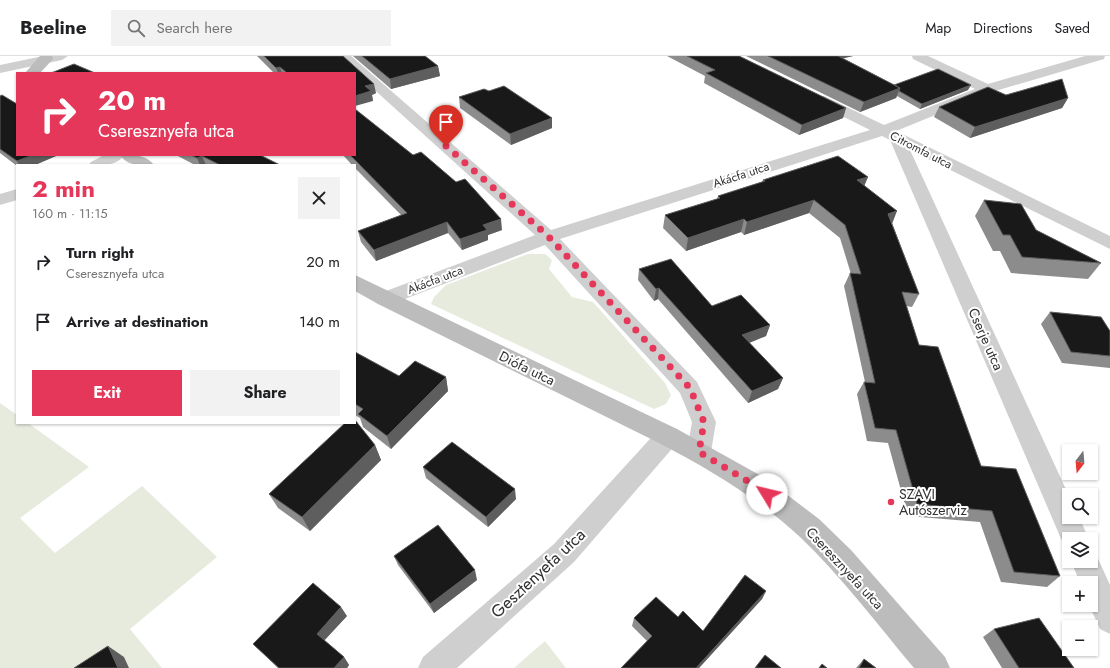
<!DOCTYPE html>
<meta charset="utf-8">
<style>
:root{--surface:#fff;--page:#f2f2f2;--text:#202124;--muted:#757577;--line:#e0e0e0;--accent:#e53759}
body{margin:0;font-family:Jost,sans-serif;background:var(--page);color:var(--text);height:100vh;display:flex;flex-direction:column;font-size:15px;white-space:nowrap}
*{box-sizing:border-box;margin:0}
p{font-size:13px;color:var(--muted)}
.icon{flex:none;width:22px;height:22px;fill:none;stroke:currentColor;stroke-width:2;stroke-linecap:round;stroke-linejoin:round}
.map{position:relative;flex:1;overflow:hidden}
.side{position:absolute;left:16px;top:108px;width:340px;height:260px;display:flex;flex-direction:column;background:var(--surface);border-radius:0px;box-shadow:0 1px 3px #0004}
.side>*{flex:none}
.guide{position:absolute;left:16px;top:16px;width:340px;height:84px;border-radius:0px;box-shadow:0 1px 3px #0004;background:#e53759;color:#fff;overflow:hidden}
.needle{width:26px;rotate:196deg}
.buttons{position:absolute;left:1062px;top:388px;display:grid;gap:8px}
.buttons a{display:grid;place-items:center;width:36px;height:36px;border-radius:0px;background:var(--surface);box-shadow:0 1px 3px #0004;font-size:20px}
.pin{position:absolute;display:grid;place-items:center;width:34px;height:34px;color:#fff;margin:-41px -17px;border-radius:50% 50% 50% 0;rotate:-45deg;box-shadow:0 0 4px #0007}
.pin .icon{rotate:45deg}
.me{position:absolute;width:44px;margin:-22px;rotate:306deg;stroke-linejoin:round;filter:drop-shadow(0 0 3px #0008)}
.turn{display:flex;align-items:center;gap:14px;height:84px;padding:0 16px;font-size:18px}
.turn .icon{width:52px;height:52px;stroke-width:2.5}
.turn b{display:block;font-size:28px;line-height:34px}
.round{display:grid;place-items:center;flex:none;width:42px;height:42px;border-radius:0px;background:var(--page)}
.overview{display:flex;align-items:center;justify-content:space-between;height:68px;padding:0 16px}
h1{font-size:24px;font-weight:700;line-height:30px;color:var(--accent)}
.cta{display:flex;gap:8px;margin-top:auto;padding:8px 16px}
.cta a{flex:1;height:46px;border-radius:0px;background:var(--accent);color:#fff;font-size:16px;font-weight:700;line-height:46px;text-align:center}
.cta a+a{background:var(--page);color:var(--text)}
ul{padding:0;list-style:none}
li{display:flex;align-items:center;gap:12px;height:60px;padding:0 16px}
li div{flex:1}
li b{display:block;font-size:15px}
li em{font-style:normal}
header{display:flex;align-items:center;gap:24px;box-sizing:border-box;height:56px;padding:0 20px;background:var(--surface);border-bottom:1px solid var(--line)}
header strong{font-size:19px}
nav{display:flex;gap:22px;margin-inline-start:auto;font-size:14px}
.search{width:280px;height:36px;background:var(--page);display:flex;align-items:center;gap:10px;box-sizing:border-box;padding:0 14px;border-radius:0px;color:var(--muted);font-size:15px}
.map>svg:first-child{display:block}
.green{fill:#e6ebde}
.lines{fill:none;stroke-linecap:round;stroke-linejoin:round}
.street{fill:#cfcfcf;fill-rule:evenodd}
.secondary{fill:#bcbcbc;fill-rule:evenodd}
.wall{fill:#8c8c8c}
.shaded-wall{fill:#5e5e5e}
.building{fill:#191919;stroke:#5e5e5e}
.route{stroke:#e53759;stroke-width:7;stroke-dasharray:0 12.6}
.poi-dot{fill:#e53759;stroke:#fff;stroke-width:1.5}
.labels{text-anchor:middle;stroke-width:4;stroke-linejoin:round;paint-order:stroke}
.far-street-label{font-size:12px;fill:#323232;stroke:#fff}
.street-label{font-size:14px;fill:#323232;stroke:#fff}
.poi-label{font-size:14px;fill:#323232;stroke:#fff;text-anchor:start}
.near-street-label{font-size:17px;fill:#323232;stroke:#fff}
</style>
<header>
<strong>Beeline</strong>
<div class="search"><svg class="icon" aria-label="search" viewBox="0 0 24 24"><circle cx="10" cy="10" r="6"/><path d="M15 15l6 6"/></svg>Search here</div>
<nav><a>Map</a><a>Directions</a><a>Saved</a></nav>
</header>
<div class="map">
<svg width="1110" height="612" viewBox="0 0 1110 612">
<rect width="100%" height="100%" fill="#fff"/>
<!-- green -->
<path class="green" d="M528,198h17l7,6 -3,9 23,28 21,5 72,81 6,12 -5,9 -12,5 -223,-105 3,-7 12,-12z
M0,347l17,12v8h11l61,44 -69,51 35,35 87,-67 75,71 -87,72 32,39h-162z
M545,585l21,27h-52z"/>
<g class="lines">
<!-- street -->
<path class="street" d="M43,0h25l-6,4 -62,13v-8z
M337,0h14l200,174 319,-100 -56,-28 -2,-3 2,-3h10l60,29 91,-36 -62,-30 -1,-3h16l60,28 97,-28h20l-1,3 -112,33 -96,39 214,105v13l-200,-99 159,346v21h10l10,22h-20v10l-4,-1 -175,-408 -8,-4 -322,103 137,143 19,40 -5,30 -3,7 -9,3 -9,-3 -3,-7 5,-30 -12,-29 -135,-148 -153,59 -7,2 -7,-2 -3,-5 3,-5 157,-59z
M104,99h20c-8,12 -23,10 -35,10l2,-3z
M17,133v11l-17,5v-11z
M668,370l9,3 3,7 -3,7 -103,119 -117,106h-39l5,-11 131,-113 105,-115z
M1091,494l4,2 15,33v49l-10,-5 -11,-24h2v-22h-11l-9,-22h20z"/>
<!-- secondary -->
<path class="secondary" d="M40,0h12l1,3 -13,14h-15z
M120,99c12,0 26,-1 34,10 -12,0 -26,2 -34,-10z
M355,219l322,154 88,49 54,41 32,31 94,107 5,11h-36c-37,-44 -72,-91 -114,-131 -41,-38 -91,-68 -141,-94l-281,-139 -23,-13z"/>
</g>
<!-- wall -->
<path class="wall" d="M257,0h86l33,37 -4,2 1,6 -18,-28h-81z
M353,0h72l13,10 2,10 -49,13z
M667,0h72l107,52 -3,10 -44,17 -95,-52 1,-7z
M746,0h107l-10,2 51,27 74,5 -48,19 -23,-13 -1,2 -36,14z
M489,35l63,37 -41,17 -51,-37 -1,-11z
M1006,39l62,3 -6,10 -92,30 -36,-21 5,-10z
M0,40l17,59h39v1l-21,9h-18v1l-17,-13z
M176,99h84l20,10h-85z
M343,99h12l147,75 -14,5v5l-26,10 -14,-17 -72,28 -15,-19 -3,-11 43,-16 -46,-47v-3h-3z
M868,121l-4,8 28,38 27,71 -7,13 -6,-1 13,39 62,121 79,110 -13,11 -46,-5 -21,-60 -72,-6 -20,-73 -21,-2 -10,-47 7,-12h1l-21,-96 6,-13 1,1 -11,-36 -31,-25 -65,22 -3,-3 -55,19 -23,-23 2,-13 52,-16 1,-3 44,-14 1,-2z
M984,144l52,30 65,33 -13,16 -77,-6 -11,-22h-7l-18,-35z
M639,213l73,37 58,19 -4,11 -17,7 34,35 -5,11 -30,14 -90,-104 -4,2 -16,-21z
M1050,256l60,19v37l-48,-5 -21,-39z
M355,296l44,24 47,1 2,14 -57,58 -28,-22 -3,-9 -5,-3z
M375,389l6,15 -71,71 -32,-23 -9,-14z
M423,411l93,32 -28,28 -62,-49z
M394,500l83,24 -43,33 -36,-48z
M766,535l-4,8 -63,69 -52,-27 -15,-15 2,-8 44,-1 25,14z
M347,560l-23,24 20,17 5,8 -2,3h-69l-25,-24z
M994,573l80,39h-72l-19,-31z
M864,603l12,9h-20z"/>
<!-- shaded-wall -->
<path class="shaded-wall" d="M831,0h22l-24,6z
M438,10l2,10 -49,13 -1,-10z
M280,11l2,6h-4l-2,-5z
M374,28l2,9 -4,2 1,6 -18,5v-10l10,-10z
M971,29l-3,5 -48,19 2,-5z
M900,32l-4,10 -36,14 4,-10z
M1068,42l-6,10 -92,30 5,-11z
M846,52l-3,10 -44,17 3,-10z
M552,62v10l-41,17 -1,-11z
M33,99h23v1l-21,9h-16l-2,-4z
M202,100l4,9h-6l-3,-7z
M868,121l-5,12 -6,-9z
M814,144l-5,13 -65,22 3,-13z
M897,155l-5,13 -4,-10z
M501,163l1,11 -14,5v5l-26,10 -2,-11 23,-14z
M744,163l-3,13 -55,19 2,-13z
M447,166l1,11 -72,28 -2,-11z
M659,232l-1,11 -4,2 2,-12z
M770,269l-4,11 -27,11 3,-12z
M446,321l2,14 -57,58 -4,-13z
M783,322l-5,11 -30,14 4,-12z
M375,389l6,15 -71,71 -8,-14z
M515,433l1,10 -28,28 -2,-10z
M475,514l2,10 -43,33 -4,-9z
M766,535l-4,8 -63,69h-3z
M341,551l6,9 -24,26 -6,-8z
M108,590l16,11 5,11h-11z
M344,601l5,8 -2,3h-13z"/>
<!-- building -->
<path class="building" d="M264,0h79l31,28 -9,2 6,5 -16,5v-23h-68l-7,-6 -4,1z
M362,0h63l13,10 -48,13z
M687,0h52l107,52 -44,17 -96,-52 9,-3z
M768,0h70l62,32 -36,14z
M74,8l21,9h-44z
M938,13l33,16 -49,19 -23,-13 1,-3 -6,-3z
M1062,23l6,19 -93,29 -36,-20 49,-20 18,8z
M504,30l48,32 -42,16 -51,-37 25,-8 5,2z
M2,39l15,9v51h16l-16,6 -17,-12v-53z
M355,53l58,46 8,-3 35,30 9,-3 36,40 -18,6 4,5 -27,9 -13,-17 -73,28 -16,-19 49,-18 -57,-58h5z
M191,99h69l20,10h-22v-1l-1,1h-37l-18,-9 -5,2z
M838,100l30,21 -11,3 40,31 -9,3 31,80 -17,-2 17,53 19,2 43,119 35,3 44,107 -46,-4 -22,-61 -75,-7 -21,-74 -21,-2 -11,-46 11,1 -25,-110 11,1 -16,-49 -31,-25 -67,22 -3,-3 -56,19 -23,-23 55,-17 -2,-2 47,-15 -2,-1z
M984,144l37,4 15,26 65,33 -79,-6 -12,-22h-7z
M671,203l41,47 29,-11 29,30 -28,10 41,43 -31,13 -93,-103 -3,1 -17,-20z
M1050,256l51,5 9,14v25l-39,-4z
M355,296l44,24 16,-15 31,16 -59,59 -29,-22 5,-5 -8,-5z
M355,364l20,25 -73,72 -33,-23 76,-71h10z
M452,386l63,47 -29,28 -63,-50z
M438,469l37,45 -45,34 -36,-48z
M745,519l21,16 -70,77h-75l31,-32 -18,-18 22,-21 22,20 5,-6 20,20z
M313,527l28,24 -24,27 27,23 -10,11h-55l-26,-24z
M1039,562l35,50h-55l-25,-39z
M108,590l10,22h-44z
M765,599l16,13h-26z
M864,603l12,9h-17z
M822,608l5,4h-8z"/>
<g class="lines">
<!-- route -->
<path class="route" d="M446,90l102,90 142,152 14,34 -5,30 57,34 11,8"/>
</g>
<!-- markers -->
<circle class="poi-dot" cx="891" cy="446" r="4"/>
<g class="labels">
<!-- far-street labels -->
<g class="far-street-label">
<text transform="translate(921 94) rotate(27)" y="4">Citromfa utca</text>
<text transform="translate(741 119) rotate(-18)" y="4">Akácfa utca</text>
<text transform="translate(435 224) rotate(-21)" y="4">Akácfa utca</text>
</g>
<!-- street labels -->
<g class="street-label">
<text transform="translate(986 283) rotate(66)" y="5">Cserje utca</text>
<text transform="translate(527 312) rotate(26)" y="5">Diófa utca</text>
<text transform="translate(845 512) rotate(47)" y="5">Cseresznyefa utca</text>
</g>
<!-- poi labels -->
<g class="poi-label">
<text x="899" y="443">SZAVI<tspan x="899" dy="16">Autószerviz</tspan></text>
</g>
<!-- near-street labels -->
<g class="near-street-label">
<text transform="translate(538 517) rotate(-43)" y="6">Gesztenyefa utca</text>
</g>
</g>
</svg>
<div class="buttons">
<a><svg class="needle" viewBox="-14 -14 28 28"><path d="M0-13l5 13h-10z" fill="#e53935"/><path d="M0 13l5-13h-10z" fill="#757577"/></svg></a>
<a><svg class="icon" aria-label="search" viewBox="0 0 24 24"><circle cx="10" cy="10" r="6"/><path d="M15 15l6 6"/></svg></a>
<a><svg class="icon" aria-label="layers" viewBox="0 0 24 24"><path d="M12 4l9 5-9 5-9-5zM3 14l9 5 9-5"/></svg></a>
<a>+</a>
<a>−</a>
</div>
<div class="pin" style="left:446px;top:90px;background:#d93025"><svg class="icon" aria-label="arrive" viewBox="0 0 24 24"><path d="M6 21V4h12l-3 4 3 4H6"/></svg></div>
<svg class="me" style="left:767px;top:438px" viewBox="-20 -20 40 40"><circle r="19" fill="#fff"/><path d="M0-13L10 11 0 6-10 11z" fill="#e53759"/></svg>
<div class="guide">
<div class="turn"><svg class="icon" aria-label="right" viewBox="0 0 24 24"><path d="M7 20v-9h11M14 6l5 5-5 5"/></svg><div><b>20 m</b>Cseresznyefa utca</div></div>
</div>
<section class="side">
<div class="overview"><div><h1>2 min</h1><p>160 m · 11:15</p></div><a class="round"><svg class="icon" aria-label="close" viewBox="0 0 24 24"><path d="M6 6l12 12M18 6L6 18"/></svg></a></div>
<ul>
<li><svg class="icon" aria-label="right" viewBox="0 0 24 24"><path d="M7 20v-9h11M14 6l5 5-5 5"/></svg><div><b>Turn right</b><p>Cseresznyefa utca</p></div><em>20 m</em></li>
<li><svg class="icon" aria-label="arrive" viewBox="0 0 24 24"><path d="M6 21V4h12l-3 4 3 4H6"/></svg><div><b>Arrive at destination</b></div><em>140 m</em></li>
</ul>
<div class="cta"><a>Exit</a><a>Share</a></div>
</section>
</div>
